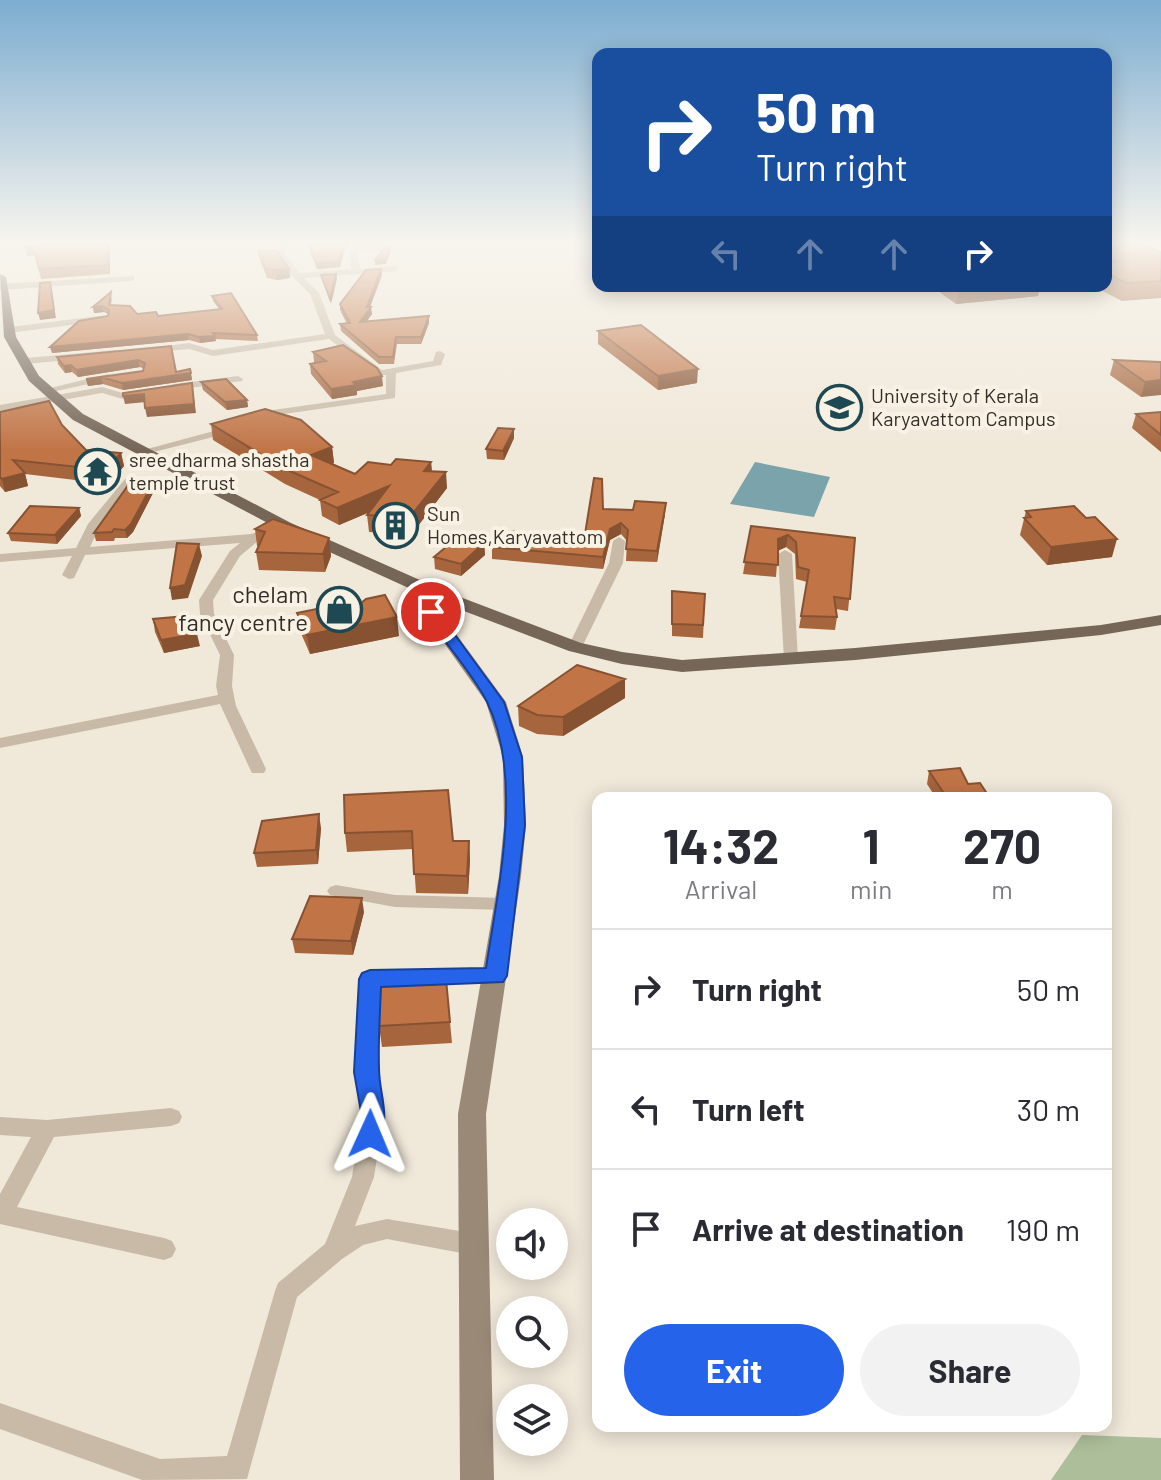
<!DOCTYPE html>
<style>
:root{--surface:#fff;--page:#f2f2f3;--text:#2b2b33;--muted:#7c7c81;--line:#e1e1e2;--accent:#2563eb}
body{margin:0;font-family:Barlow,sans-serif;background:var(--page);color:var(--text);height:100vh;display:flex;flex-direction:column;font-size:30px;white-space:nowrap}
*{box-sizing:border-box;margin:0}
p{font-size:26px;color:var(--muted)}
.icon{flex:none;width:44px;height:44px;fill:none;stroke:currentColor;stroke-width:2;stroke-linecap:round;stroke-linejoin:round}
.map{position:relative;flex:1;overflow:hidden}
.sheet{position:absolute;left:592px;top:792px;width:520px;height:640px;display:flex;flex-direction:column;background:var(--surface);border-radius:16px;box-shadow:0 4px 20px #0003}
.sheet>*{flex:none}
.top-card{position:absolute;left:592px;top:48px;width:520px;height:244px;border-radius:16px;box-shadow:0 4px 20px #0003;background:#1a4fa0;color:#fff;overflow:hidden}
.buttons{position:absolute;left:496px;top:1208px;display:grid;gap:16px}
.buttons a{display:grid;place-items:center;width:72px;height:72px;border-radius:50%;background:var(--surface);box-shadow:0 4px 20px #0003;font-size:40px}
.pin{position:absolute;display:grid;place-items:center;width:68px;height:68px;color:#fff;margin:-34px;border:4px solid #fff;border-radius:50%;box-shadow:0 2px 8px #0007}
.me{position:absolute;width:88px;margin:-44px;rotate:1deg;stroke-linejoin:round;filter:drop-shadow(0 0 6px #0008)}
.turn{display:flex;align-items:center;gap:28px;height:168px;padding:0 32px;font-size:36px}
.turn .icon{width:104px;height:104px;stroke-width:2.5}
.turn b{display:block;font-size:56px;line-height:68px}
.lanes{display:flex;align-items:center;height:76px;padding:0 32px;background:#0003;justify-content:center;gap:40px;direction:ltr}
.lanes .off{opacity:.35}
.eta{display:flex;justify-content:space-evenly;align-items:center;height:136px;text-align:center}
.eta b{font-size:48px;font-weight:700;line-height:56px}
.action{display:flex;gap:16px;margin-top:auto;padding:16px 32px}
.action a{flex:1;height:92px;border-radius:48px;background:var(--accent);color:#fff;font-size:32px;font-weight:700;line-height:92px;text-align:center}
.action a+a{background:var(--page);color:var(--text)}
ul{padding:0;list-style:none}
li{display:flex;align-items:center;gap:24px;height:120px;padding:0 32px;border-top:2px solid var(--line)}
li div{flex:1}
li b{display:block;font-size:30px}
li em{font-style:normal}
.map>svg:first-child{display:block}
.green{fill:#adbe9a}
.water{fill:#7aa3ac}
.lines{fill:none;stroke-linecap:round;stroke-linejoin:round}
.minor{fill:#c8baa6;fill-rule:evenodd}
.secondary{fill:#9b8978;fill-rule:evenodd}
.primary{fill:#756658;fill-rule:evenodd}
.wall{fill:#a6653d}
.shaded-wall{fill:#875232}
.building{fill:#c17547;stroke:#875232;stroke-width:2}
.route{fill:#2563eb;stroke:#184099;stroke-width:2}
.labels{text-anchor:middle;stroke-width:8;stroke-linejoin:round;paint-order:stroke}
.far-poi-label{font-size:20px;fill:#342d27;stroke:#f8f2e5;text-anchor:start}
.poi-label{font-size:24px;fill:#342d27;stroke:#f8f2e5;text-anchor:end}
</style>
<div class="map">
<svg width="1161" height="1480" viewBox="0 0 1161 1480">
<rect width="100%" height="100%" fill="#f0e8d9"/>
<!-- green -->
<path class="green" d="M1082,1435l79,3v42h-110z"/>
<!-- water -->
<path class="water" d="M755,462l75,15 -16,40 -84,-13z"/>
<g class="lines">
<!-- minor -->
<path class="minor" d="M281,243h8l-4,10 14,20 52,-4 -1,-21 9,-4 30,2 1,2 -4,3h-29l3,18 34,-3 3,1v4l-93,7 15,15 16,42 47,35 51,-9 3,-9 4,-1 5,3 -4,11 -45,8 -1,25 -118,17 -4,-1v-4l113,-16v-19h-10l-47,-36 -116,17 -24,-7 -42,4 -1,-2 5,-3 38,-5 24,7 112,-16 -15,-40 -20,-20 -13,-21z
M134,276v4l-3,1 -131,9v-6z
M99,316l5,3 -2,2 -93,12 -5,-3 5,-3z
M116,350l5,3 -1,2 -94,9 -5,-3 5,-3z
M108,374l5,3 -1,2 -65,14 -5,-3z
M238,376l5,3 -1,2 -68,9 -5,-3 5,-3z
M102,387l21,6 20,-3 5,3 -25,6 -21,-6 -102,18v-6z
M225,428l4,1v4l-87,22 -6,-3z
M129,478l6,4 -36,46 -9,19 161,-13 25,-8 6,4 -24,11 -18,15 -27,44 1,14 20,41 -2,31 4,20 30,63 -2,4h-12l-2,-4 -30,-65 -220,44v-10l218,-43 -2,-9 4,-31 -20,-41 -1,-14 31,-49 10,-8 -155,12 -11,23 -5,1 -7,-4 10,-19 -72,6v-8l76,-6 12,-24 37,-45z
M619,537l6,4 -2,22 -41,84 -7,4 -5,-1 -2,-3 41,-84 4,-22z
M785,550l7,4 6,105 -7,4 -7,-4 -6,-105z
M336,885l59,10 111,3 7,1 2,5 -2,5 -7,1 -111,-3 -65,-12 -3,-4 3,-4z
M496,969l7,2 3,5 -3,5 -7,2 -116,3 -3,86 7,40 -10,65 -19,49 32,-7 85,14 8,4 4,7 -4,7 -8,4 -85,-16 -24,6 -21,14 -45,38 -50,182 -105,1 -142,-51v-26l160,56 67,-3 48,-165 3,-8 47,-39 27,-67 10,-65 -7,-40 5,-93 3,-5 7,-2z
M171,1108l8,3 3,6 -3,6 -8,3 -117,11 -37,70 147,31 8,3 4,8 -4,8 -8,3 -164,-36v-30l31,-57 -31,-2v-18l47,3z"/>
<!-- secondary -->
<path class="secondary" d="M441,591l9,5 -10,16 66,90 17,55 3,68 -5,51 -35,238 8,366h-34l-2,-366 41,-238 5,-51 -1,-68 -17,-55 -64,-90 13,-20z"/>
<!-- primary -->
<path class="primary" d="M0,274l6,3 10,60 23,39 44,38 208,109 156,69 134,51 41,9 60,8 173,-12 246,-23 60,-10v10l-60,10 -246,25 -173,12 -60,-8 -53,-13 -134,-51 -156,-71 -206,-109 -44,-39 -25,-44z"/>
</g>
<!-- wall -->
<path class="wall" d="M110,243v31l-69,5 -6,-24 -8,1z
M307,243h42v2l-4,2 -5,20 -23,2z
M1106,243l55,9v46l-39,3 -29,-15h13z
M258,251l31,18 1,9 -13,2 -10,-2 -7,-18z
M381,269l1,6 -12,32 2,7 -6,8 63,-6v7l-8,21h-24l-3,20h-15l-38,-33 -1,-7h7l-7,-14v-6z
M931,286h109l-2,10 -82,8z
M212,296l45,39 1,6 -43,-2 1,2 -16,2 -11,-3 -137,13 56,-37v-2l-4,-2 -10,1 -1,-6 19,-9 -1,7 26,9 21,2 61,-7 -6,-8z
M598,331l99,52 -39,7 -60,-46z
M171,346l5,26 14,-3 2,11 -69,10 -20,-6 -15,2 -2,-7 57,-8 1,-2 -4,-2 -62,10 -6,-5 -7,1 -7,-9 -1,-7z
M313,352l70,34 -26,5v4l-25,4 -21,-25 -1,-10 6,-1 -2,-1z
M1114,360l47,2 -20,35 -31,-22z
M201,382l46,18 1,7 -21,3 -24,-20z
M0,412l86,38 35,3 3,13 -15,18 -84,-10 3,12 -23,6 -5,-6z
M1161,412v40l-29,-24 4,-14z
M211,424l121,23 2,16 -3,1 24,10 36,-9 40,-3 1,9 15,17 -36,47 -42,-3 -2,-17 3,-3 -31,13 -17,-9 -2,-16 -35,-16 -72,-44z
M514,429v9l-10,22 -17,-1 -1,-10z
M152,485l1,8 -20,39 -6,6h-12l-1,3h-18l-2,-8z
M79,508l2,8 -24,28 -46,-3 -3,-8z
M603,509l62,5 -8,48 -31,-1 1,-20 -6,-7 -11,6 -7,29 -111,-10v-12l93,-13z
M1026,511l86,46 -65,8 -27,-30z
M751,526l104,12 -7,73 -12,-2 1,8 -2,13 -36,-2 8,-46 -11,-3 -1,-25 -9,-7 -8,4 -2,26 -33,-3z
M255,529l74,9 2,18 -6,16 -66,-2 -3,-18 3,-5 -2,-1z
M484,543l1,12 -24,21 -26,-7 -1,-12z
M705,594l-2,44 -31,-2v-33z
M351,602l1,9 47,25 -89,18 -10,-23 -3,-18z
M153,619l47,27 -36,7 -9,-21z
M625,698l-62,38 -26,-2 -18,-8 -1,-20z
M929,771l39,13 22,14h-54l-9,-14z
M344,795l109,46h16l1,19 -2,34 -52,-1 -3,-44 -66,3 -2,-19z
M321,828l-3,36 -61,3 -3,-14z
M364,912l-11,43 -58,-2 -3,-14z
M450,1022l2,21 -70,4 -3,-21z"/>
<!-- shaded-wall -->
<path class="shaded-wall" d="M108,243h2v31l-2,-9z
M344,243h5v2l-4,2 -5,20 -23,2 -1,-6z
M33,246l2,9 -8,1 -2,-9z
M390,247l1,4 -5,13 -11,1v-5z
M289,269l1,9 -13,2 -1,-10z
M381,269l1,6 -14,37 3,-5 1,7 -11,15 -1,-7z
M336,274l1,5 -6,25 -1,-5z
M50,282l6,36 -16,2 -2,-7z
M959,286h81l-2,10 -82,8z
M102,306l2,6 -10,1 -1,-6z
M429,316v7l-8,21v-7z
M188,334l1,6 -137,13 -2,-6z
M215,336l1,5 -16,2 -1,-6z
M138,360l2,7 -62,10 -2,-7z
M71,365l1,7 -7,1 -1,-7z
M698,369l-1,14 -39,7v-14z
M191,373l1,7 -69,10 -1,-7z
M382,376l1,10 -26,5v4l-25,4 -1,-10 22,-7z
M101,377l2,7 -15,2 -2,-7z
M1161,380v15l-20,2 4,-15z
M192,383l4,30 -49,4 -2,-9z
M144,394l2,8 -21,2 -2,-8z
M247,400l1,7 -21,3 -2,-8z
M514,429v9l-10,22 -1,-9z
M332,447l2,16 -21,8 -2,-16z
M121,453l3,13 -15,18 -3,-14z
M431,462l1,16 -8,-7z
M446,472l1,16 -36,47 -2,-17z
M25,473l3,13 -23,6 -3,-13z
M152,485l1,8 -20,39 -6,6 -2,-8z
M389,486l2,17 -52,22 -2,-17z
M666,503l-1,11 -8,48v-11z
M79,508l2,8 -24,28 -2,-9z
M621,523v11l-11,6 -7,29v-12l7,-28z
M788,535l-2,12 -9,4 1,-12z
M329,538l2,18 -6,16 -2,-18z
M1117,539l-5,18 -65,8 4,-18z
M484,543l1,12 -24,21v-12z
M199,544l3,12 -14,42 -16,2 -2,-12z
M351,602l2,18 44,-3 2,19 -89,18 -3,-19 33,-18z
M197,634l3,12 -36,7 -3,-13z
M625,679v19l-62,38v-19z
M319,814l2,14 -3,36 -2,-14z
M469,841l1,19 -2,34 -1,-18z
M362,898l2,14 -11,43 -2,-14z"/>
<!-- building -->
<path class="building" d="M24,243h84v22l-69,4 -6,-23 -8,1z
M308,243h36l-5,18 -23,2z
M1106,243h32l23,9v29l-35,2 -20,-10v-10l13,-1 -13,-6z
M390,247l-4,12 -11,1 8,-10z
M276,250l13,19 -13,1 -10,-1 -8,-18z
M381,269l-14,38h4l-11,15 69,-6 -8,21h-25l-3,20h-14l-39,-33 10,-1 -10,-19 26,-34z
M336,274l-6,25 -9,-24z
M50,282l4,28 -16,3 2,-30z
M111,292l-2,13 21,1 7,8 19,-2 2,4 64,-7 -10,-13 19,-3 26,42 -44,-2 2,3 -16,1 -11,-3 -138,13 29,-26 29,-5 1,-6 -7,-4 -9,1z
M641,325l57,44 -40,7 -60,-45z
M343,345l34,23 5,8 -29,6 3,3 -25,4 -21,-25 16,-3 -13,-9z
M171,346l5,26 14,-3 1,4 -69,10 -21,-6 -15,2 57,-8 2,-8 -7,-3 -62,10 -5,-5 -7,1 -7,-9z
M1114,360l47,2v18l-16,2z
M226,379l21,21 -22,2 -24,-20z
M192,383l2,21 -49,4 -1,-14 -21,2v-3z
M49,401l13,24 24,25 35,3 -15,17 -93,-10 12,13 -23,6 -2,-2v-65z
M265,409l36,11 31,27 -21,8 44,19 13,-12 23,3 5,-6 35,3 -7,9 22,1 -37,46 -42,-3 22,-29 -52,22 -17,-8 18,-8 -55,-24 -72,-44z
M1161,412v23l-25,-21z
M498,428l16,1 -11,22 -17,-2z
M594,478l8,1 1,30 30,1 2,-9 31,2 -9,48 -31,-2 2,-19 -7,-7 -11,6 -7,28 -111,-10 6,-16 87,3z
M129,484l23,1 -21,39 -6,6 -11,-1 -2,3 -18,1z
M30,506l49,2 -24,27 -47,-2z
M1074,506l12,12 9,-1 22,22 -66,8 -27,-29 7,-1 -5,-6z
M273,519l56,19 -6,16 -67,-2 9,-20 -10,-3z
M751,526l104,12 -5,61 -16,-2 3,20 -36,-1 8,-46 -11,-3 -2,-25 -8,-7 -10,4v26l-34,-3z
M458,537l26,6 -23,21 -27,-7z
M177,543l22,1 -14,41 -15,3z
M672,591l33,3 -2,31 -31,-1z
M385,595l12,22 -90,18 -10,-22 54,-11 -11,15 2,2 24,-20z
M186,616l11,18 -36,6 -8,-21z
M577,665l48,14 -62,38 -26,-2 -19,-9z
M960,768l8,16 12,-1 10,15h-43l-18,-27z
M448,790l5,51h16l-2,35 -53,-2 -2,-43 -67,2 -1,-38z
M319,814l-3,36 -62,3 8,-32z
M310,896l52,2 -11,43 -59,-2z
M380,972l66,7 4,43 -71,4z"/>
<!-- sky -->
<linearGradient id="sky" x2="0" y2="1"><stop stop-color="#7cadd0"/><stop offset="0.54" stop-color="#f8f5ee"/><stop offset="1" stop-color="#f8f5ee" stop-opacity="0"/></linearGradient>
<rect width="1161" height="450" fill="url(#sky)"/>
<!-- route -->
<path class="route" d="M431,607l5,2 68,93 18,55 3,68 -18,151 -4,6 -122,5c-1,27 -3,54 -2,81 0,26 12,48 0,73l-9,3 -9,-3 -4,-7 4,-22 -7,-40 5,-93 3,-6 8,-3 116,-2c12,-80 38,-190 1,-266 -14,-28 -45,-63 -64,-90z"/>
<!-- icons -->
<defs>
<symbol id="university-ring" viewBox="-11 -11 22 22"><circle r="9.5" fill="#f8f2e5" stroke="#1e4953" stroke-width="1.5"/><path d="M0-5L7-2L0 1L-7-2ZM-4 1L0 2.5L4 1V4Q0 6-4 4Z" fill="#1e4953"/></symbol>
<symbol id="temple-ring" viewBox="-11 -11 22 22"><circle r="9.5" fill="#f8f2e5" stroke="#1e4953" stroke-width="1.5"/><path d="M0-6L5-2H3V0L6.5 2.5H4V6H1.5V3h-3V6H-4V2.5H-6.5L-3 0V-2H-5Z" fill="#1e4953"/></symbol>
<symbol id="building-ring" viewBox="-11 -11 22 22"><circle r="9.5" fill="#f8f2e5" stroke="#1e4953" stroke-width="1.5"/><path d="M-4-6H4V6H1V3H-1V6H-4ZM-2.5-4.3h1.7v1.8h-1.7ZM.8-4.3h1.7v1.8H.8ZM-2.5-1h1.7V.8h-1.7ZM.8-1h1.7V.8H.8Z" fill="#1e4953"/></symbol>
<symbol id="shop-ring" viewBox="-11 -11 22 22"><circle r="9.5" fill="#f8f2e5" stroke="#1e4953" stroke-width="1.5"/><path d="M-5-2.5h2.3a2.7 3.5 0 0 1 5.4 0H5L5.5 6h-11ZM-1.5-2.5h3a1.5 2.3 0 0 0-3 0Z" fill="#1e4953"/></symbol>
</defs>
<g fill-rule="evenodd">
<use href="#university-ring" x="814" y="382" width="51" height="51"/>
<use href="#temple-ring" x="72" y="446" width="51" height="51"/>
<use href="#building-ring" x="370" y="500" width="51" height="51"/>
<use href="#shop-ring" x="314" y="584" width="51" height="51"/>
</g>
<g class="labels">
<!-- far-poi labels -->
<g class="far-poi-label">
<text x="871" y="403">University of Kerala<tspan x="871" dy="23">Karyavattom Campus</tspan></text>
<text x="129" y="467">sree dharma shastha<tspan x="129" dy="23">temple trust</tspan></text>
<text x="427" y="521">Sun<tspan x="427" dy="23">Homes,Karyavattom</tspan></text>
</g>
<!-- poi labels -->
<g class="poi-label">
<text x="308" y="603">chelam<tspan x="308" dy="28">fancy centre</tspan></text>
</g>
</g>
</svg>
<div class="buttons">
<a><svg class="icon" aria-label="sound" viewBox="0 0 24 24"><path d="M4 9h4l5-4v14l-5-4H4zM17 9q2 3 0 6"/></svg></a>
<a><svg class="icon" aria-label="search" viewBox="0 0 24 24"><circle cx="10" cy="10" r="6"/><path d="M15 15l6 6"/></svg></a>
<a><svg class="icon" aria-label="layers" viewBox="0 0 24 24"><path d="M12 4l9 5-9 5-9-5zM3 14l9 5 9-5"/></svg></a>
</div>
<div class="pin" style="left:431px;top:612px;background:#d93025"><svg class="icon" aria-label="arrive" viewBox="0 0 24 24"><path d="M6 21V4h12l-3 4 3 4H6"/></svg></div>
<svg class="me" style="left:370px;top:1134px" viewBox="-20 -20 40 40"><path d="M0-17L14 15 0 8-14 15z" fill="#2563eb" stroke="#fff" stroke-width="4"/></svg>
<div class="top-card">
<div class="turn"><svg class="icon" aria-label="right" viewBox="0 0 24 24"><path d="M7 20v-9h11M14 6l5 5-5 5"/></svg><div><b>50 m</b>Turn right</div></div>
<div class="lanes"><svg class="icon off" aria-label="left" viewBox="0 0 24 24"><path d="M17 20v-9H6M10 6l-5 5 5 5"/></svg><svg class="icon off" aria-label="ahead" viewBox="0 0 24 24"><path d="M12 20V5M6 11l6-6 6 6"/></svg><svg class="icon off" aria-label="ahead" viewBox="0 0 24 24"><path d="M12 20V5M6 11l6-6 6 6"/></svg><svg class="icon" aria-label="right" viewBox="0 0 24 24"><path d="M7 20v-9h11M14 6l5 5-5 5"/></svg></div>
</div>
<section class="sheet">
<div class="eta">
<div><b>14:32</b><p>Arrival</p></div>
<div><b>1</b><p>min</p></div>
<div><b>270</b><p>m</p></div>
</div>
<ul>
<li><svg class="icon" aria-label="right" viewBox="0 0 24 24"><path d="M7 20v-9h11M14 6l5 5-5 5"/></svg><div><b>Turn right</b></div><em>50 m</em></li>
<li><svg class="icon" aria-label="left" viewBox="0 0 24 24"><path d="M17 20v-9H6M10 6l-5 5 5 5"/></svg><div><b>Turn left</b></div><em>30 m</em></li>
<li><svg class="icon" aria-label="arrive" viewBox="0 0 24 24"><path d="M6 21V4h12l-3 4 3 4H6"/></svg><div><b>Arrive at destination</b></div><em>190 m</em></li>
</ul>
<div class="action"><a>Exit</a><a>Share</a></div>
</section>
</div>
